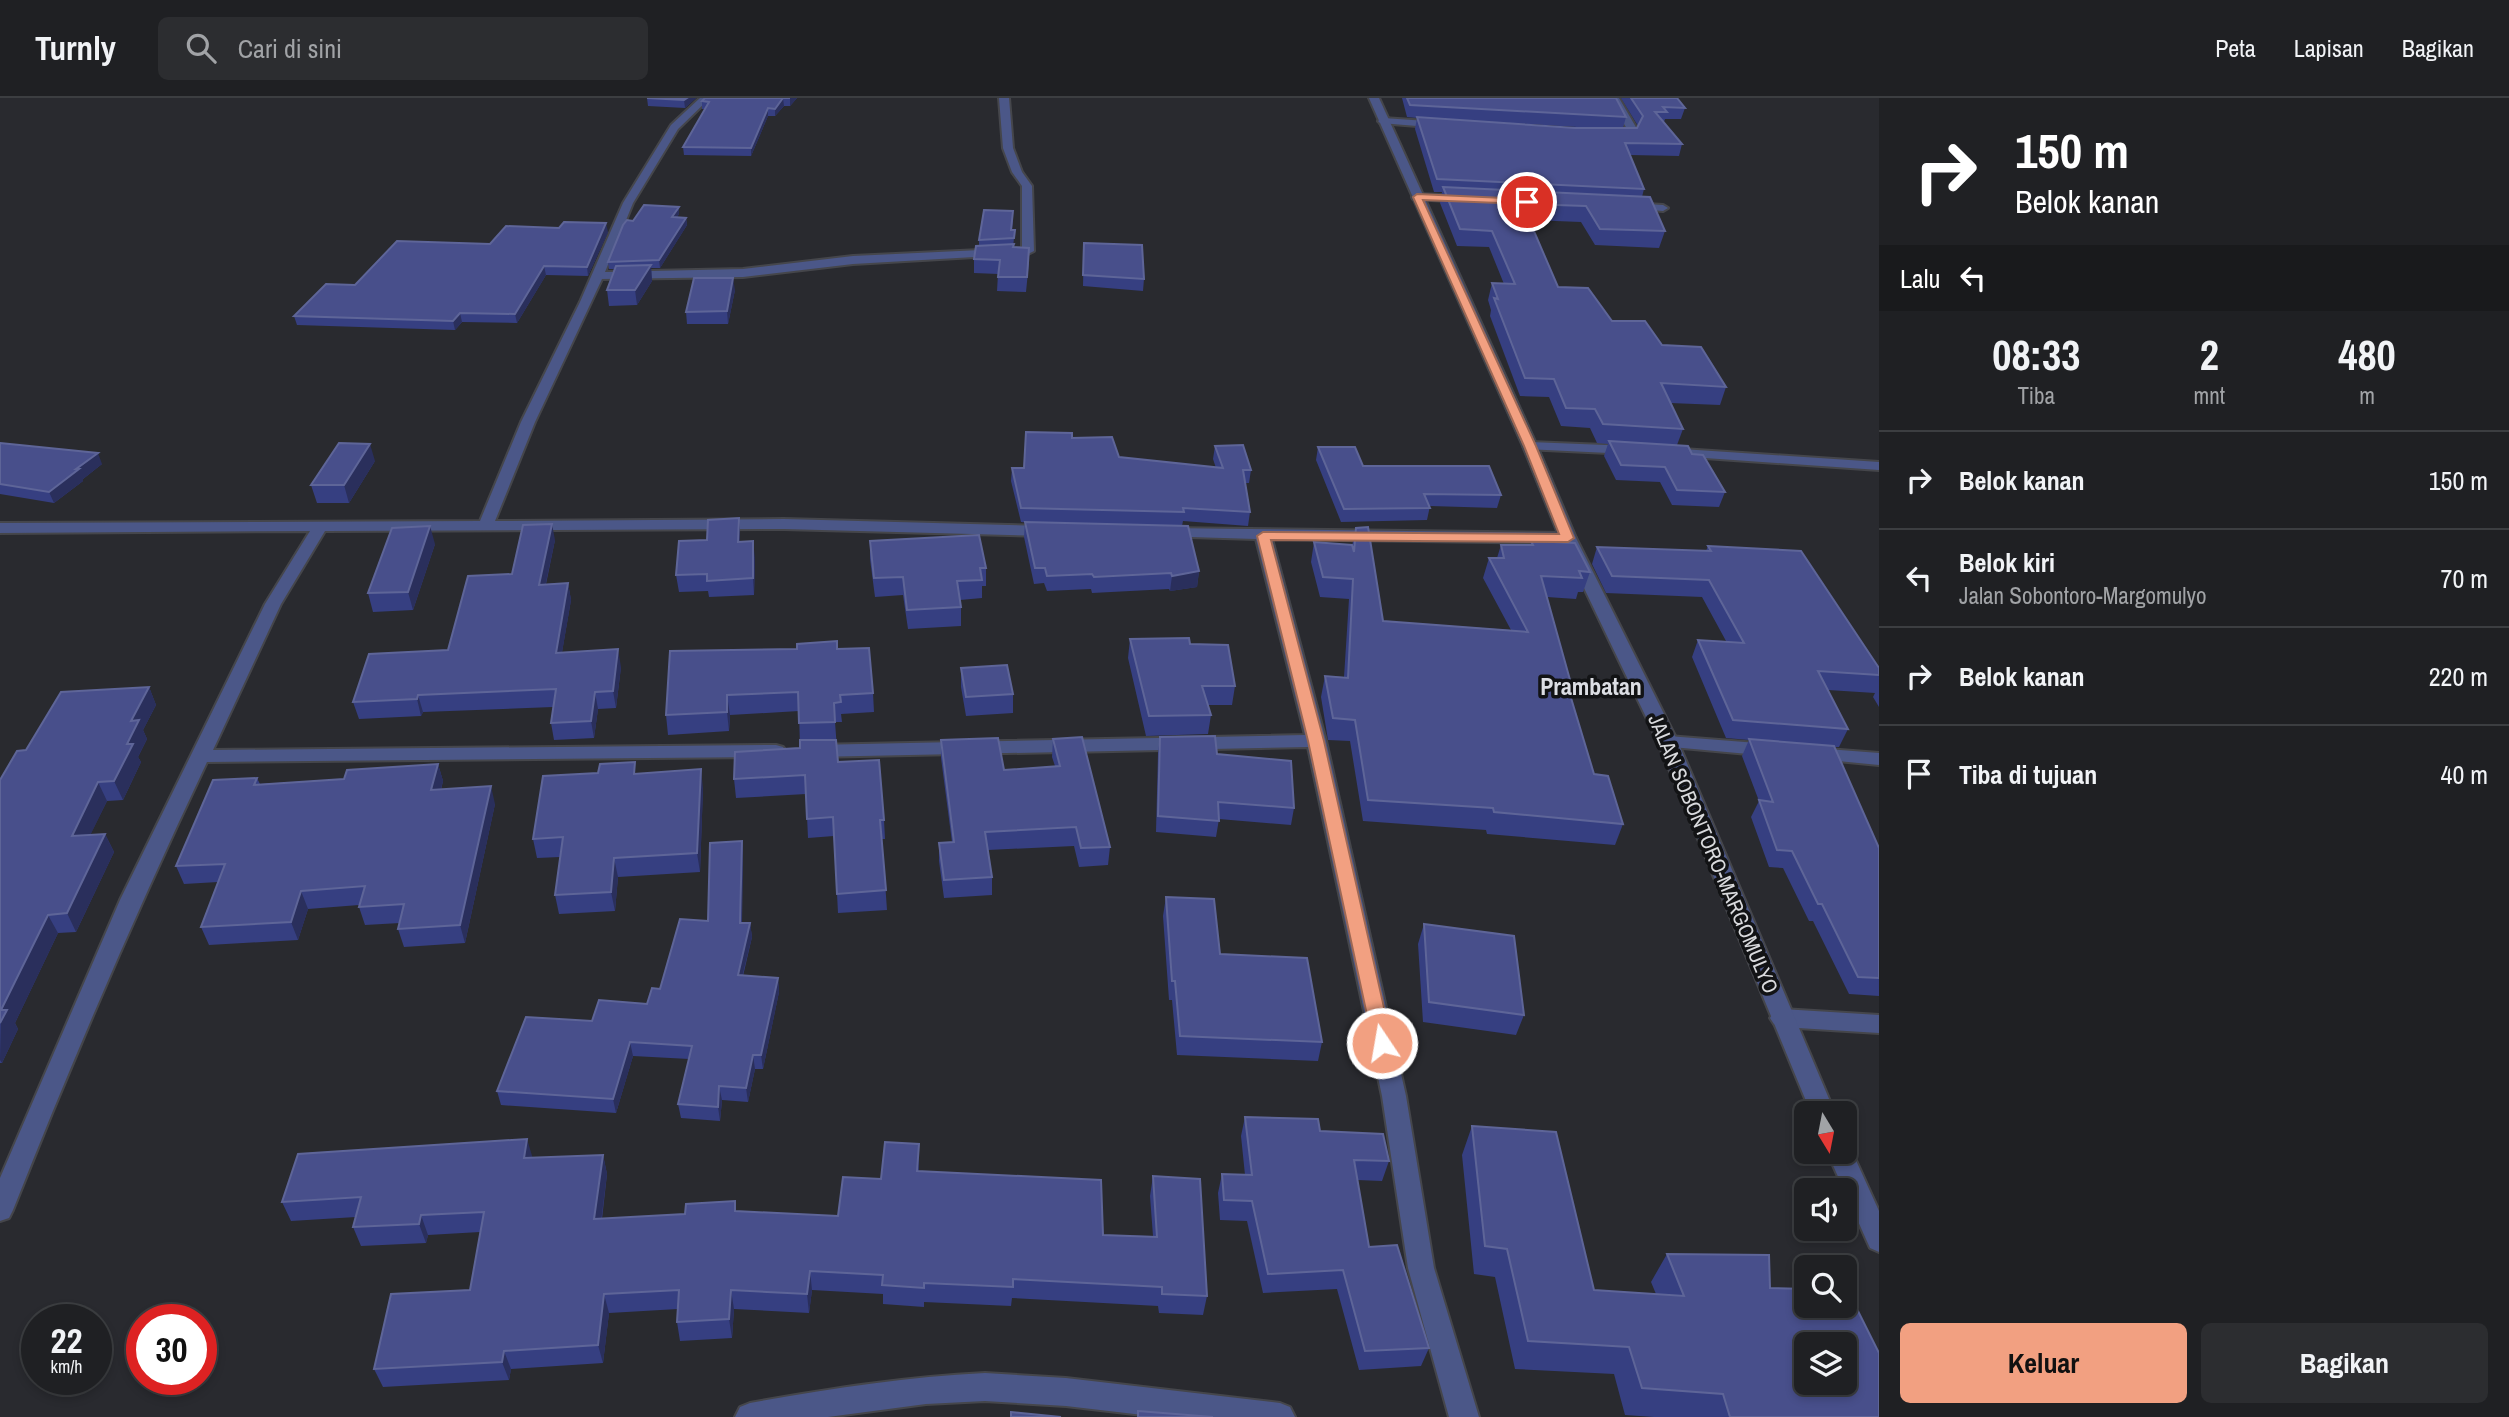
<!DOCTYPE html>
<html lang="id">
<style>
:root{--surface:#1f2023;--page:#2c2d30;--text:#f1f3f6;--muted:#a1a3a6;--line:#3c3e41;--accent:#f2a081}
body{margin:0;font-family:"Archivo Narrow",sans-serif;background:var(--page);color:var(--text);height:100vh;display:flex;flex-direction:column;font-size:26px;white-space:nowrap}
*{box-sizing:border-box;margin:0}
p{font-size:23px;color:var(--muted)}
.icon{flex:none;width:38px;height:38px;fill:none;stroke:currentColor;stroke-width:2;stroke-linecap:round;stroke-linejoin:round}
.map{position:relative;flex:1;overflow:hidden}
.panel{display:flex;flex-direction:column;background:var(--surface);width:630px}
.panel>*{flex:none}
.top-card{background:#202124;color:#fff;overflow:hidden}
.needle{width:46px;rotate:170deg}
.controls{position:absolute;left:1794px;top:1003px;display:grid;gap:14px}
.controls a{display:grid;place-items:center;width:63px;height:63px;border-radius:10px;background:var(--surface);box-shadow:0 4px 10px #0003,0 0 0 2px var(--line);font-size:35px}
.speed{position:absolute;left:21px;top:1206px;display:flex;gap:14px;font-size:35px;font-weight:700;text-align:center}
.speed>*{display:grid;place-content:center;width:91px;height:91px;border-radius:50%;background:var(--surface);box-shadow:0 4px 10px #0003,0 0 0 2px var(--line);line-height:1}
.speed small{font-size:18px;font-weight:400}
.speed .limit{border:10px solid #d22;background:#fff;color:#111}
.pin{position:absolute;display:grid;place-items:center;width:60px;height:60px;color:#fff;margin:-30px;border:4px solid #fff;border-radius:50%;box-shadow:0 2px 7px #0007}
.me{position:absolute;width:77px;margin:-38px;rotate:348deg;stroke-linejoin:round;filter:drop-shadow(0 0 5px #0008)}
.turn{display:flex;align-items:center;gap:24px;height:147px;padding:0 21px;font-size:32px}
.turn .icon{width:91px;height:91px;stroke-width:2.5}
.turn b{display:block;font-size:49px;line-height:60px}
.then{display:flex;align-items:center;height:66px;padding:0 21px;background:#0003;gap:14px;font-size:26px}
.eta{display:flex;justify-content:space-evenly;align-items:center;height:119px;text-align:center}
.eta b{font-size:42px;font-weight:800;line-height:49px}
.button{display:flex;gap:14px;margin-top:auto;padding:14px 21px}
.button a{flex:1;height:80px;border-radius:10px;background:var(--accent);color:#111;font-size:28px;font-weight:800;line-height:80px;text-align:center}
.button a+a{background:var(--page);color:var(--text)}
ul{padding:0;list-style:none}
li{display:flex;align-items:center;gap:21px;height:98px;padding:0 21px;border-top:2px solid var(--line)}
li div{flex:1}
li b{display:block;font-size:26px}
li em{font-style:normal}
header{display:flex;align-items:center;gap:42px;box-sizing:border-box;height:98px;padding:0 35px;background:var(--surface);border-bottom:2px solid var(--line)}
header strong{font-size:33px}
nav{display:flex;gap:38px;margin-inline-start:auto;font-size:24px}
.search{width:490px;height:63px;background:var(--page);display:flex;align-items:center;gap:18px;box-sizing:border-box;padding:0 24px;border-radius:10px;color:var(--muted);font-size:26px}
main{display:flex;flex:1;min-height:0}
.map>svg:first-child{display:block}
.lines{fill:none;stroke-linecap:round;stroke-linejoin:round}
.minor-casing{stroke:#45464b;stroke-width:4}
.tertiary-casing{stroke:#45464b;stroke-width:4}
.minor{fill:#4b5788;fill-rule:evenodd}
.tertiary{fill:#4b5788;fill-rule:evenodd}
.wall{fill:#363f81;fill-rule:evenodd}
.shaded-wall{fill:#2a2f5c}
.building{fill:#484f8b;stroke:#5e6598;stroke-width:2;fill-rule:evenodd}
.route{fill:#f2a081;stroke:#9d6854;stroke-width:2}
.labels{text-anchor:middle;stroke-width:7;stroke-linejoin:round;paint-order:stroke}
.street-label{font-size:21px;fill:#d9dadd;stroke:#121315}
.quarter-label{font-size:24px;font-weight:bold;fill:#dcdee4;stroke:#121315}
</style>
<header>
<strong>Turnly</strong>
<div class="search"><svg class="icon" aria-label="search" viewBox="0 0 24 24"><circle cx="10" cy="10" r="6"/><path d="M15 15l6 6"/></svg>Cari di sini</div>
<nav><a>Peta</a><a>Lapisan</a><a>Bagikan</a></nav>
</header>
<main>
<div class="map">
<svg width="1879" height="1319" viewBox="0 0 1879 1319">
<rect width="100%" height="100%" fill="#292a2f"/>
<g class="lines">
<defs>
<path id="minor" d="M700,0h10l-32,31 -45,74 -28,69 138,-3 110,-13 169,-8v-62l-10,-14 -9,-24 -4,-50h10l4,50 9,24 10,14 2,65 -6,3 -175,10 -110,13 -141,2 -67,143 -40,99 289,-2 265,7 8,5 -8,5 -265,-7 -459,2 -44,73 -68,146 563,-5 7,2 3,4 -3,4 -7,2 -569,5c-70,148 -134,296 -194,448l-4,8 -9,3v-43l120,-278 145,-296 45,-73 -310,2v-10l480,-2 41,-99 59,-120 43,-99 48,-78z
M1609,0h10l18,31 -3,8 -19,1 -5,-3 17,-3v-3z
M1383,20l59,4 5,3 -5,3 -62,-5 -2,-2z
M1417,96l49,2 5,3 -5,3 -53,-3 -1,-2z
M1629,105l34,2 5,3 -5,3 -38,-3v-4z
M1530,344l100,4 7,4 -7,4 -105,-5 -2,-3z
M1667,350l212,14v8l-217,-15 -2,-3z
M1163,430l405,5 8,5 -8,5 -296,-4 54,202 80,355 28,172 45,149h-30l-41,-149 -26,-172 -74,-349 -495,10 -7,-2 -3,-4 3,-4 7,-2 492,-10 -49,-196 -99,-3 -2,-3 2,-3z
M1668,638l102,8 7,2 3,4 -3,4 -7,2 -109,-10 -3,-4 3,-4z
M1814,650l65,5v12l-72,-7 -3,-4 3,-4z
M1782,911l97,6v18l-97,-6 -8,-3 -4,-6 4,-6z
M985,1275l81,5 214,25 10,4 5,10h-135l-94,-11 -81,-5 -59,3 -98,13h-93l5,-10 10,-4c78,-14 155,-26 235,-30z"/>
<path id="tertiary" d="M1369,0h10l158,348 39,92 102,204 157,371h-24l-153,-371 -98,-204 -37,-92z
M1844,1045l5,2 30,66v41l-9,-4 -43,-96h17z"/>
</defs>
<!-- minor casing -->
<use href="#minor" class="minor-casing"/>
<!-- tertiary casing -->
<use href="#tertiary" class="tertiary-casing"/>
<!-- minor -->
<use href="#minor" class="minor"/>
<!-- tertiary -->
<use href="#tertiary" class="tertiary"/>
</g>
<!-- wall -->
<path class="wall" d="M647,0h49l-11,10 -37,-2z
M705,0h92l-7,8h-6l-9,10h-7l-17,40 -67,-1 -1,-8 22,-38h-3v-8z
M1402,0h214l10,19 -3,11h14l1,-2 -17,-28h56l8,10 -4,11h-16l-1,3 18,22 -3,12 -49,-1 14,34 -2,8 23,34 -6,17 -64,-3 -14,-23 -51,-2 -1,1 29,66 54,34 50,24 64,42 -6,18 -50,-2 13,26 -6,16 15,9 33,38 -6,15 -47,-2 -12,-23 -44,-2 -12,-24 4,-12 -11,-1 -7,-15 -29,-2 -12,-29 -29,-1 -30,-80 1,-6 -3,-10 4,-17 12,1 -15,-37 -32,-1 -17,-43 2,-11h-8l-19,-63 2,-11 -10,-1zM1476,23l117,7h-18z
M679,116l-2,3 9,1 1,7 -27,43h-9l1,13 -15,24 -28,1 -2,-16 7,-21h-5l-1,-7 25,-41z
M1013,120l-1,12h3l-2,17 16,15 -3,30 -29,-1 1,-17 -24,-1v-14l5,-13v-6z
M608,134l-20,44 -42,-1 -29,48 -55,-1 -7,8 -158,-5 -3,-9 61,-31 135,-41z
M1084,145l60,36 -1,12 -60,-5z
M735,192l-7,34h-41l-1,-12z
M1072,340l47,19 97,11 -3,-9 2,-13 36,24 -2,13h-4l5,29 -2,14 -65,-5 -1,5 -161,-4 -10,-41 1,-13h12z
M0,345l102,21 -19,15v2l-29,22 -54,-9z
M1318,349l45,19 138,29 -4,13 -67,-2 -3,14 -86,2 -25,-62z
M375,363l-26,42h-32l-6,-18z
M739,420l1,24 15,16 -1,37 -45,2 -1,-6 -29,1 -3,-17 31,-35z
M1025,424l174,49 -2,16 -27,4 -1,-2 -77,4 -1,-4 -44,2 -3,-8 -10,1 -10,-47z
M1356,430l27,93 128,9 -28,-52 6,-20h8l4,-13h29l1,-4 59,31 -7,20h-5l-2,7 -29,-2 23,96 24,81 29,50 -8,21 -128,-11 -1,-4 -123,-9 -13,-80 -22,-1 -7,-43 4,-21 19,1 5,-78 -29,-2 -9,-35 3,-20 38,4z
M555,442l-9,44 22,-1 3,17 -9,52 59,15 -5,41 -18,1 -4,29 -40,2 -3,-17 2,-16 -130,5 -2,4 -62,3 -6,-17 95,-52 64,-76z
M870,443l116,27v18h-4v12l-22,2 1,7v19l-53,3 -5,-34 -28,2 -5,-38z
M435,446l-22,66 -40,2 -5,-19z
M1708,448l171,122v39l-6,-10 2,-4 -47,-3 20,39 -9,18h-5l45,101v148l-30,-2 -36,-73h-4l-26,-53 -14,-1 -18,-50 8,-16 -17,-45 7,-16 -23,-2 -34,-81 6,-17 28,1 -24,-44 -96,-4 -14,-29 5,-17 109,4z
M1130,541l60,5 45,42 -3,19h-24l3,10 -3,19 -62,2 -18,-78z
M837,551l36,44 1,19 -33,2 1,8h-7l3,40 46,58 1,19h-3l5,71 -49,3 -4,-77 -26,2 -2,-44 -70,4 -2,-19 66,-31 -1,-37 -69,4 -1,16 -61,4 -2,-20z
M961,570l52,26v19l-47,3 -5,-29z
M149,589l7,18 -13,25 4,9 -9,18 3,5 -18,38 -16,1 -17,34 15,-1 9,18 -38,80 -18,1 -43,90 3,6 -16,34h-2v-283l26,-30z
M1160,639l57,17 77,54 -3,17 -72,-6 -3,18 -60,-5 2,-79z
M1053,641l57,108 -2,18 -29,2 -5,-21 -86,4 4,27v18l-48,3 -5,-37v-18l13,-1 -11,-84v-18l63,30 51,-4 -3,-9z
M438,666l5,17 -2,9 54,14 -30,139 -61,4 -6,-18 2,-6 -35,2 -6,-18v-2l-51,4 -10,31 -89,5 -8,-18 17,-45 -34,2 -8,-18 81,-88 3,6 84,-5z
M637,676l66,14 -3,84 -82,5 -3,34 -56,3 -4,-19 5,-38 -23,1 -4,-19z
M742,743l1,14 -1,68h8l2,14 -9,39 35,2 1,14 -16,77h-8l-7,33 -26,-2 -2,21 -39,-3 -3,-14 11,-45 -56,-3 -17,57 -115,-8 -4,-14 95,-70 55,-17 13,-15 48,-68z
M1166,799l54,57 102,88 -4,19 -141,-6 -5,-55h-3l-6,-84z
M1424,826l100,91 -8,20 -93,-13 -5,-78z
M1245,1019l75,14 69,30 -7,20 -25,-1 12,67 60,101 -8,18 -62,4 -22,-81 -74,4 -16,-72 -27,-1 -2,-27 4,-19 23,1 -4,-39z
M1472,1028l122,164 62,4 -5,-12 16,-28 103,34 109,129h-225l-29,-2 -11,-41 -99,-5 -20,-92 -21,-3 -12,-119z
M919,1046v27l184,64 50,1 -3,-40 3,-20 54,120 -4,19 -44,-2 -1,-7 -146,-8 -1,8 -87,-4v5l-41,-3v-10l-71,-4 -3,23 -75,-4 -2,29 -52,3 -3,-19 1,-13 -69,4 -6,50 -92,6 -2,11 -126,7 -9,-18 96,-79 10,-58 -52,3 -2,8 -65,3 -8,-19 3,-10 -65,4 -9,-19 250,-44 71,-3 4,19 -5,45 135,-8 101,5z"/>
<!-- shaded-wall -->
<path class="shaded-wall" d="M687,0h9l-11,10 -1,-8z
M783,0l1,8 -9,10v-7z
M790,0h7l-7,8z
M768,10v8l-17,40v-8z
M679,109v7l-6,11 -1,-8z
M686,120l1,7 -27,43 -1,-8z
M606,125l2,9 -20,44 -1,-9z
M651,167l1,16 -15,24 -2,-15z
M544,168l2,9 -29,48 -2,-9z
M733,180l2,12 -7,34 -1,-13z
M460,215l2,9 -7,8 -2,-9z
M370,346l5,17 -26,42 -5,-18z
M98,355l4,11 -19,15v2l-29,22 -5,-11z
M739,420l1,16v24l-2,-16z
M552,426l3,16 -13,61 -3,-16z
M430,428l5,18 -22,66 -5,-18z
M753,443l2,17 -1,37 -1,-17z
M1199,473l-2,16 -27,4 2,-15z
M568,485l3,17 -12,70 -3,-17z
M618,551l3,18 -5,41 -3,-17z
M149,589l7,18 -13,25 4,9 -9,18 3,5 -18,38 -9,-19 13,-37 4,-23z
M595,594l3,17 -4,29 -3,-17z
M418,597l5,17 -2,4 -4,-17z
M727,597l3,20 -1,16 -2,-19z
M438,666l5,17 -7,27 -5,-18z
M701,671l2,19 -3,84 -3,-19z
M98,684l9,19 -26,53 -9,-18z
M491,688l4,18 -30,139 -5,-18z
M105,736l9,18 -38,80 -9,-19z
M742,743l1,14 -2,82 -1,-14z
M614,760l4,19 -3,34 -4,-19z
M301,793l7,18 -10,31 -7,-18z
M48,817l10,18 -43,90 3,6 -16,34 -2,-3 1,-50z
M750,825l2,14 -13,52 -1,-14z
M778,880l1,14 -16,77 -2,-14z
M630,944l3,14 -17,57 -3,-14z
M753,957l2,14 -7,33 -2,-14z
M719,988l3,14 -2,21 -2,-14z
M527,1041l6,20 -9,-1z
M919,1046v20l-2,26v-19z
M603,1057l4,19 -8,64 -5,-19z
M421,1117l7,20 -2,8 -7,-19z
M810,1173l2,19 -3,23 -2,-19z
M731,1192l3,19 -2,29 -3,-19z
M604,1196l5,19 -6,50 -5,-18z
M504,1253l7,18 -2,11 -7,-18z"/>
<!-- building -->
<path class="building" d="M647,0h40l-3,2z
M705,0h85h-7l-8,11 -7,-1 -17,40 -68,-1 26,-45 -7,-1z
M1407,0h209l10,19 -216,-12z
M1631,0h46l8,10 -22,-1 4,5h-12l27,32 -57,-1 19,46 -207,-10 -20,-62 158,11h62l6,-12z
M1443,89l207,10 15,34 -65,-2 -14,-23 -60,-2 5,11h-4l31,72 30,1 24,33h33l17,24 39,2 25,40 -65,-4 22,46 -80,-5 -8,-15 -29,-1 -12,-29 -29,-1 -31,-80 4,1 -6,-16 23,1 -23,-53 -32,-2z
M644,107l35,2 -7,10 14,1 -27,42 -51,2 15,-37 4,-5 6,1z
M984,112l29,1 -2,19h4l-1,8 -35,2z
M564,124l42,1 -19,44 -43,-1 -29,48 -55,-1 -7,8 -159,-5 32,-32 29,1 42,-44 93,3 16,-18 53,2z
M1084,145l58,2 2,34 -61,-4z
M1014,146l-1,3 16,1 -2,29h-29l2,-17 -26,-1 2,-13z
M651,167l-16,25h-28l9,-24z
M694,180h39l-6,33 -41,1z
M1026,334l46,1v5l40,-1 7,20 104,11 -8,-22 28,-1 8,25h-8l7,42 -67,-4 1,4 -163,-4 -9,-40h12z
M1609,343l79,5 4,8 11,1 22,37 -48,-2 -12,-23 -44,-2z
M0,345l98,10 -22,16h3l-30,23 -49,-8z
M339,345l31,1 -26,41h-33z
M1318,349h37l8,19h126l12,29 -77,-1 6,14 -86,1z
M739,420l-1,24 15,-1v37l-46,3v-7l-31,1 3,-34 28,-1 1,-20z
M1025,424l163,4 11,45 -27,5 -1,-3 -77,4 -2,-3 -45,2 -2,-8h-10z
M552,426l-13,61 29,-2 -12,70 62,-4 -5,42 -18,1 -4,29 -40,2 5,-34 -138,6 -1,4 -64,3 16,-48 79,-4 20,-74 44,-2 11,-49z
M430,428l-22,66 -40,1 24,-65z
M1368,429l15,94 145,11 -39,-74h15l-3,-13h32l-2,-4 44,2 15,29 -11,-1 3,7 -41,-2 31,111 -4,1 26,86 14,2 15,48 -129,-12 -1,-4 -125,-8 -13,-80 -22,-2 -8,-42 23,2 5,-99 -30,-2 -9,-35 38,3 2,7 2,-24z
M979,437l7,33h-6l2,12 -25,1 4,26 -54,3 -4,-33 -29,1 -4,-37z
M1708,448l93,5 78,117v7l-61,-4 30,58 -115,-9 -35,-80 46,3 -35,-63 -97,-4 -15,-29 114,4z
M1189,540l1,6 38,1 7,41h-33l9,29 -62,1 -19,-77z
M837,543v8l32,-1 4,45 -33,2 1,7 -7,1 1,19 -36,1 -1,-31 -71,3v17l-61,3 4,-64 127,-2v-5z
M1007,567l6,29 -47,3 -5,-29z
M149,589l-18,34 8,-1 -12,24h6l-19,37 -16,1 -26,54 33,-2 -38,79 -19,2 -47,95h6l-7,13v-243l17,-29 9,-1 35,-58z
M1215,638l2,18 74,7 3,47 -76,-6 1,19 -61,-5 2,-79z
M1082,639l28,110 -29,1 -5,-21 -91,5 7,45 -48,3 -5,-37 15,-1 -13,-102 57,-2 6,32 56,-4 -7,-27z
M1749,641l85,7 45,102v130l-21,-1 -36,-73h-4l-26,-53 -15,-1 -18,-50 14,2z
M800,642h36l2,22 41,-2 5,60h-4l6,70 -49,4 -4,-77 -26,2 -2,-44 -71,4 1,-27 65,-4z
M635,664l-1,12 67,-5 -4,84 -83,5 -3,34 -56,3 8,-58 -30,2 10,-63 55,-3 2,-9z
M438,666l-7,26 60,-4 -31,139 -62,4 6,-25 -45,3 6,-21 -64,5 -10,31 -90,5 24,-63 -49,2 37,-86 44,-2 -3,7 90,-6 3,-9z
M742,743l-2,82h10l-12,52 40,3 -17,77h-8l-7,33 -27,-2 -1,21 -40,-3 14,-58 -62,-4 -17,57 -116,-8 29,-74 66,4 7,-21 48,4 5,-16 8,1 20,-70 28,2 2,-78z
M1166,799l48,2 6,55 87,4 15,84 -142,-6 -5,-55h-3z
M1424,826l90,12 10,79 -95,-13z
M1245,1019l73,2 2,12 63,3 6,27 -35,-1 15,87 28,-2 32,103 -64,3 -22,-81 -75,4 -16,-73 -28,-1 -2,-26 30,1z
M1472,1028l84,6 38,158 90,6 -17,-42 102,1 1,33 36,1v17h38v-17h3l32,64v64h-149l-7,-23 -81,-6 -13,-41 -101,-6 -21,-92 -22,-3zM1806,1246h38v38h-38z
M527,1041l-3,19 79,-3 -9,64 91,-5 1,-10 49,-3v10l103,5 5,-39 38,2 4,-37 34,2 -2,27 184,9 2,55 54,2 -4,-61 47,3 7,117 -45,-2v-7l-149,-8v8l-89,-4v5l-42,-3 1,-10 -73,-4 -3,23 -76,-4 -2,29 -52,3 2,-32 -75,4 -6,51 -94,6 -2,11 -128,7 17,-75 79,-4 14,-78 -63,3 -2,9 -66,3 8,-30 -79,5 16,-48z
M1138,1313l75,6h-75z
M1011,1314l50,5h-50z"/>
<!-- route -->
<path class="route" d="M1417,96l110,5 4,3 -4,2 -104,-4 113,246 38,92 -6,4 -297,-2 53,201 68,302 -3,6 -7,2 -7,-2 -2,-6 -65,-302 -51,-205 6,-4 296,2 -35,-88 -111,-249z"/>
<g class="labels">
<!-- street labels -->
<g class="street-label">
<text transform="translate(1713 756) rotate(67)" y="7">JALAN SOBONTORO-MARGOMULYO</text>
</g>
<!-- quarter labels -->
<g class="quarter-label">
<text x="1591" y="597">Prambatan</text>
</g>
</g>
</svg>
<div class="controls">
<a><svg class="needle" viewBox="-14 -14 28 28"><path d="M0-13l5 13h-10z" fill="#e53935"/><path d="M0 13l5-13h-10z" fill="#a1a3a6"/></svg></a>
<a><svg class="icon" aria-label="sound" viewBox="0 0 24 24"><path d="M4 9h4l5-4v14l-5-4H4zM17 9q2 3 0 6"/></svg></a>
<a><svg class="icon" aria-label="search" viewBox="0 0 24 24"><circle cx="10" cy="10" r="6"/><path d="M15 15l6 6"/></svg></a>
<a><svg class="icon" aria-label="layers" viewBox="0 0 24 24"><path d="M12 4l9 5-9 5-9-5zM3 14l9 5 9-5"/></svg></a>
</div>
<div class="speed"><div>22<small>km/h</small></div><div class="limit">30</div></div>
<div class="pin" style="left:1527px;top:104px;background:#d93025"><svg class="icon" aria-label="arrive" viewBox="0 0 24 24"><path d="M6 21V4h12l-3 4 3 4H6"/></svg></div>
<svg class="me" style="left:1382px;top:945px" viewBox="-20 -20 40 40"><circle r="17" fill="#f2a081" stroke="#fff" stroke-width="3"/><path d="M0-11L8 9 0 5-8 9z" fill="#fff"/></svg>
</div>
<section class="panel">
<div class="top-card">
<div class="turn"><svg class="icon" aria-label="right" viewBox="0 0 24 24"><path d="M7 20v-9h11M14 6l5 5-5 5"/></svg><div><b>150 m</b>Belok kanan</div></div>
<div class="then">Lalu<svg class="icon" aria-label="left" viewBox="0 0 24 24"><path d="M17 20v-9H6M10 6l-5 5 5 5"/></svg></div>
</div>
<div class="eta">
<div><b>08:33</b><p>Tiba</p></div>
<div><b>2</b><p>mnt</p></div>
<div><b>480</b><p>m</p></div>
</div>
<ul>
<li><svg class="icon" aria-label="right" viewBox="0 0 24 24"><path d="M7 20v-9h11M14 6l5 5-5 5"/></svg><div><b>Belok kanan</b></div><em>150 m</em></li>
<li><svg class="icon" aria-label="left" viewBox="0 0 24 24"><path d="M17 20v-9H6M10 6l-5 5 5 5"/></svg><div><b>Belok kiri</b><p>Jalan Sobontoro-Margomulyo</p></div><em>70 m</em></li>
<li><svg class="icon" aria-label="right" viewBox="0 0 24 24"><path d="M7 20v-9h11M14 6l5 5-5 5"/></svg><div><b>Belok kanan</b></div><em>220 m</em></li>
<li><svg class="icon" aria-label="arrive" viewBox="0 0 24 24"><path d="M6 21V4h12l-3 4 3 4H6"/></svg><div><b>Tiba di tujuan</b></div><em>40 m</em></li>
</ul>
<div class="button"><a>Keluar</a><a>Bagikan</a></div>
</section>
</main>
